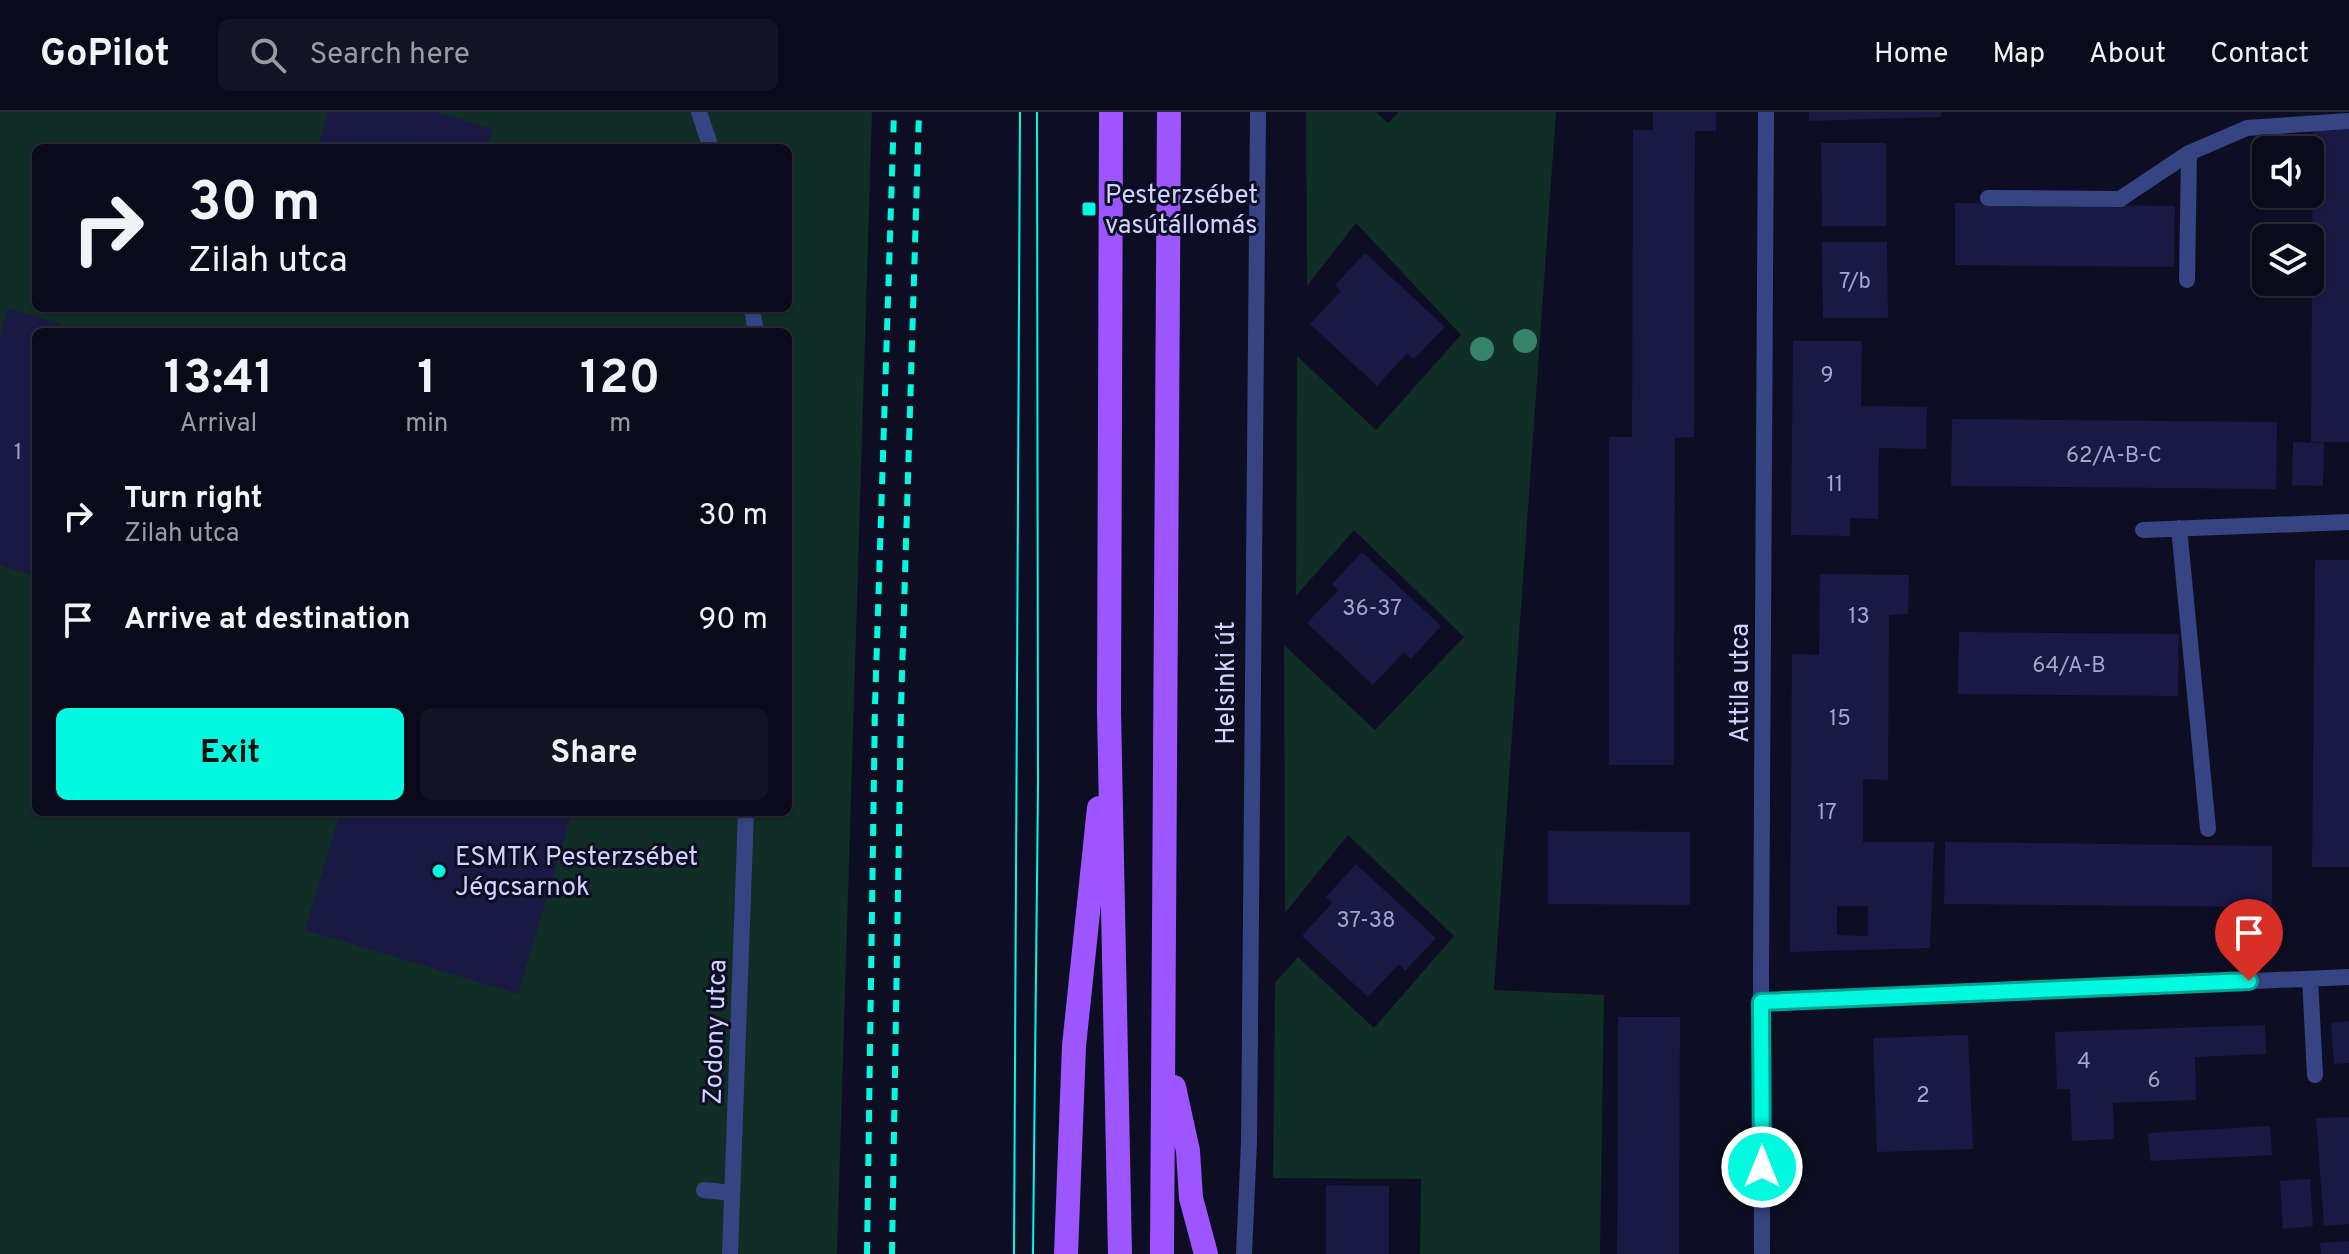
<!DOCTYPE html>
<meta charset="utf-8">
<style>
:root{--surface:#0a0a1a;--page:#131323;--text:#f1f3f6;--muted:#999aa2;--line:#2a2b39;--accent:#00fae0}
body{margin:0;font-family:Overpass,sans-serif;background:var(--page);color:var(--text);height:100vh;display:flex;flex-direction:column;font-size:30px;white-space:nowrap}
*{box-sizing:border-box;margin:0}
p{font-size:26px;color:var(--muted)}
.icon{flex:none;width:44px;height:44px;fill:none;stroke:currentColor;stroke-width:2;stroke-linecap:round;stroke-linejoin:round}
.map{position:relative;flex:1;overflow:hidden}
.side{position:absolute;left:32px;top:216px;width:760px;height:488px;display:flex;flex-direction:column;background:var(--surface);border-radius:12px;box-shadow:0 2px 6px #0004,0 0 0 2px var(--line)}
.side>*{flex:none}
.hud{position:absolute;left:32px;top:32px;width:760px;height:168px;border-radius:12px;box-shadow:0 2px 6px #0004,0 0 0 2px var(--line);background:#0a0a1a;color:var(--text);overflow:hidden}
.buttons{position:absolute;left:2252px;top:24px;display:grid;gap:16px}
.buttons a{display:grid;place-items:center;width:72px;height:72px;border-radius:12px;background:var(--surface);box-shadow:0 2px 6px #0004,0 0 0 2px var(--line);font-size:40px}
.pin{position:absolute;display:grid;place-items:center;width:68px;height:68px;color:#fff;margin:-82px -34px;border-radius:50% 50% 50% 0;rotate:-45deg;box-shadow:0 0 8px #0007}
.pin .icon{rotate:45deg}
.me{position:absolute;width:88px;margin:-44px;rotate:0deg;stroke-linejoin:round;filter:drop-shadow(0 0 6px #0008)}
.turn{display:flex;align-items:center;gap:28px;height:168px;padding:0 24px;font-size:36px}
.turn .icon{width:104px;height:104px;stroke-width:2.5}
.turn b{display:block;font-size:56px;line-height:68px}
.eta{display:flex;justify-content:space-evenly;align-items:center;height:136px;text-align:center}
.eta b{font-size:48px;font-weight:700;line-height:56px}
.action{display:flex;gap:16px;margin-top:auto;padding:16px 24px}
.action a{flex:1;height:92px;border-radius:12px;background:var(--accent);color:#111;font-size:32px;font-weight:700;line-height:92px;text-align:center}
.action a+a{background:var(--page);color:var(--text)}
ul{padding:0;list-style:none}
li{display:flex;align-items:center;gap:24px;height:104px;padding:0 24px}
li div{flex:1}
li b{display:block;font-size:30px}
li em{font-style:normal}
header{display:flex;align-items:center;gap:48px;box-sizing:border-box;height:112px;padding:0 40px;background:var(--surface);border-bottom:2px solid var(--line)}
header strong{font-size:38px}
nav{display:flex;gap:44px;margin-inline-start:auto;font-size:28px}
.search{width:560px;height:72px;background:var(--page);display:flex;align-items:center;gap:20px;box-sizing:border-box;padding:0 28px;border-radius:12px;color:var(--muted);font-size:30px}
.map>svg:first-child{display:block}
.green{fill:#102d26;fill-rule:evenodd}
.building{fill:#191944;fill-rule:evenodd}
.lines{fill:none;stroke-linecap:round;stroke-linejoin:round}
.lane{stroke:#374483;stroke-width:16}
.street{stroke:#374483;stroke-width:16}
.primary{stroke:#9d56ff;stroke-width:24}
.tram{stroke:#00fae0;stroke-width:2}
.rail{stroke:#00fae0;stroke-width:6;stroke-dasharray:12 10;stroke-linecap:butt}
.tree{fill:#368369}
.route-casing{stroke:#00a292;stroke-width:20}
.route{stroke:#00fae0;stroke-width:14}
.poi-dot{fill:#00fae0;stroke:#0d0e23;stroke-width:3}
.labels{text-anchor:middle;stroke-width:6;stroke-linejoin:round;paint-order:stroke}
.number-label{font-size:22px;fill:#a2a5d0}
.poi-label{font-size:26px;fill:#cfd4ff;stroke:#0d0e23;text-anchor:start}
.street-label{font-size:26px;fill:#cfd4ff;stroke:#0d0e23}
</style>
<header>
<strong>GoPilot</strong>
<div class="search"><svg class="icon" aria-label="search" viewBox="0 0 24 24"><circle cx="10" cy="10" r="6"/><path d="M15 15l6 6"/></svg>Search here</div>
<nav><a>Home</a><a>Map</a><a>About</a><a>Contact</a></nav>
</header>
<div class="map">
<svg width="2349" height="1142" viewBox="0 0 2349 1142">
<rect width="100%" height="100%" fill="#0d0e23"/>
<!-- green -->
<path class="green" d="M0,0h872l-35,1142h-837zM36,36h752v160h-752zM36,220h752v480h-752z
M1306,0h70l12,11 11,-11h157l-62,878 110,5 -4,259h-180l1,-75 -148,-1 2,-195 23,-26 76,71 80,-92 -106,-101 -63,78 -1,-268 91,85 89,-93 -110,-107 -58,66 1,-240 79,74 85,-95 -105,-112 -49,63z"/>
<!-- building -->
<path class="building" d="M328,0h107l58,17 -6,19h-169z
M1653,0h63v19h-21l-1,306 -19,1 -1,327h-65v-328h23l1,-307h20z
M1809,0h132v5l-132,4z
M2313,16h36v314h-38z
M1821,31h65v83h-64z
M1955,91l220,3 -1,61 -219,-2z
M1822,130h65l1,76h-65z
M1365,141l80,74 -31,32 -7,-6 -30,33 -67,-62 31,-33 -6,-6z
M8,196l54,17 -2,7h-24v244l-36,-11v-229z
M1793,229h69l-1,65 66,1 -1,42 -47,-1 -1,71 -28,-1v18l-59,-1z
M1952,307l325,3 -1,67 -325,-3z
M2293,330l31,1 -1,43 -31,-1z
M1362,440l79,74 -30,33 -7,-7 -31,33 -66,-62 31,-32 -6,-7z
M2315,448h34v307h-37z
M1820,462l89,1 -1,39 -19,1 -1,165 -25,-1v63h71l-4,106 -140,4 2,-298 27,1zM1837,794h31v30l-31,-1z
M1959,520l220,2 -1,62 -220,-2z
M340,700h232l-54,182 -213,-64z
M1548,719l142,1v73l-142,-1z
M1945,730l327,4v61l-328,-3z
M1356,752l80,74 -31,33 -6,-7 -31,33 -66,-61 30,-33 -6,-6z
M1618,905h62l-1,237h-62z
M2349,909v42l-15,1 -3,-41z
M2265,913l1,29 -71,3 1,43 -83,3 1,36 -42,2 -2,-52h-13l-2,-57z
M1968,923l5,114 -96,3 -4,-114z
M2349,1005v107l-25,2 -8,-108z
M2270,1014l2,29 -122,6 -2,-28z
M2310,1067l3,47 -30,3 -3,-48z
M1326,1073l63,1v68h-63z
M2349,1129v13h-28l-1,-11z"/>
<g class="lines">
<!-- lane -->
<path class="lane" d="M1988,86l132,1 69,-46 58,-25 102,-7
M2187,168l2,-127
M2179,416l29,301
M2143,418l206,-8
M704,1078l28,3"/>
<!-- street -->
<path class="street" d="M699,0l12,36
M752,196l4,24
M2310,867l5,96
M1761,890l588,-25
M730,1142l16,-442
M1244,1142l5,-112 9,-1030
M1762,1142l-1,-283 5,-859"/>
<!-- primary -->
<path class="primary" d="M1111,0l-2,599 11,543
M1174,975l14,64 3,47 15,56
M1066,1142l8,-208 25,-238
M1162,1142l7,-1142"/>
<!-- tram -->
<path class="tram" d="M1014,1142l6,-1142
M1033,1142l5,-468 -1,-674"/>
<!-- rail -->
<path class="rail" d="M867,1142l8,-549 19,-593
M892,1142l9,-546 18,-596"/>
</g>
<!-- trees -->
<g class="tree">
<circle cx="1525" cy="229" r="12"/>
<circle cx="1482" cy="237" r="12"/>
</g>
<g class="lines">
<defs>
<path id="route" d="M1762,1055l-1,-165 488,-21"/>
</defs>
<!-- route casing -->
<use href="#route" class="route-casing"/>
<!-- route -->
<use href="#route" class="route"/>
</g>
<!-- markers -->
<g class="poi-dot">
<rect x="1081" y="89" width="16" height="16" rx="4"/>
<circle cx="439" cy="759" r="8"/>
</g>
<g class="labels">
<!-- number labels -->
<g class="number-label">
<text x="1855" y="176">7/b</text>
<text x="1827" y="270">9</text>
<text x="18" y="347">1</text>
<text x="2114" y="350">62/A-B-C</text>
<text x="1835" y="379">11</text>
<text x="1372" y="503">36-37</text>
<text x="1859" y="511">13</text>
<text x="2069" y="560">64/A-B</text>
<text x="1840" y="613">15</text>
<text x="1827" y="707">17</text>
<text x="1366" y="815">37-38</text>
<text x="2084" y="956">4</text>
<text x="2154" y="975">6</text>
<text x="1923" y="990">2</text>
</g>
<!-- poi labels -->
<g class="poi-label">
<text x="1105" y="91">Pesterzsébet<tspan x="1105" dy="30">vasútállomás</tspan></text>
<text x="455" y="753">ESMTK Pesterzsébet<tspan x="455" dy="30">Jégcsarnok</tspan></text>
</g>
<!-- street labels -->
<g class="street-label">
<text transform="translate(1225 571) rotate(-90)" y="9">Helsinki út</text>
<text transform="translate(1739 571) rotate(-90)" y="9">Attila utca</text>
<text transform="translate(714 920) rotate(-88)" y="9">Zodony utca</text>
</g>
</g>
</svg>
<div class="buttons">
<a><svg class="icon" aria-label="sound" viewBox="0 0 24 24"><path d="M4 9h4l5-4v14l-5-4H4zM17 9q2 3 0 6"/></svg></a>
<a><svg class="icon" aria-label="layers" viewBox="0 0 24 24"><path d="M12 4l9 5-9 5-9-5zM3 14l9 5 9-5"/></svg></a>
</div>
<div class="pin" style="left:2249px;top:869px;background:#d93025"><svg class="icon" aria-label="arrive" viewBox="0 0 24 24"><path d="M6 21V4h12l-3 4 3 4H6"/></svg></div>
<svg class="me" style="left:1762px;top:1055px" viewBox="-20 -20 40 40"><circle r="17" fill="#00fae0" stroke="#fff" stroke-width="3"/><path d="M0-11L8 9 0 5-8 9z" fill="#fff"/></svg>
<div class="hud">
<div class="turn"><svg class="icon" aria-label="right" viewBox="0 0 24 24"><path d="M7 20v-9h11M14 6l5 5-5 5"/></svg><div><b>30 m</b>Zilah utca</div></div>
</div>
<section class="side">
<div class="eta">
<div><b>13:41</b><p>Arrival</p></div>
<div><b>1</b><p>min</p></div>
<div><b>120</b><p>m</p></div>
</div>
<ul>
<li><svg class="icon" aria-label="right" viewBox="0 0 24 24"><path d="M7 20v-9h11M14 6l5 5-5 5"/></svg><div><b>Turn right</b><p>Zilah utca</p></div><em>30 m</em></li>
<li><svg class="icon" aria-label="arrive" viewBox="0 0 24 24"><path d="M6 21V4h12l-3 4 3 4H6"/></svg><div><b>Arrive at destination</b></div><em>90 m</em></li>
</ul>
<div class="action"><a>Exit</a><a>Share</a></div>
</section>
</div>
